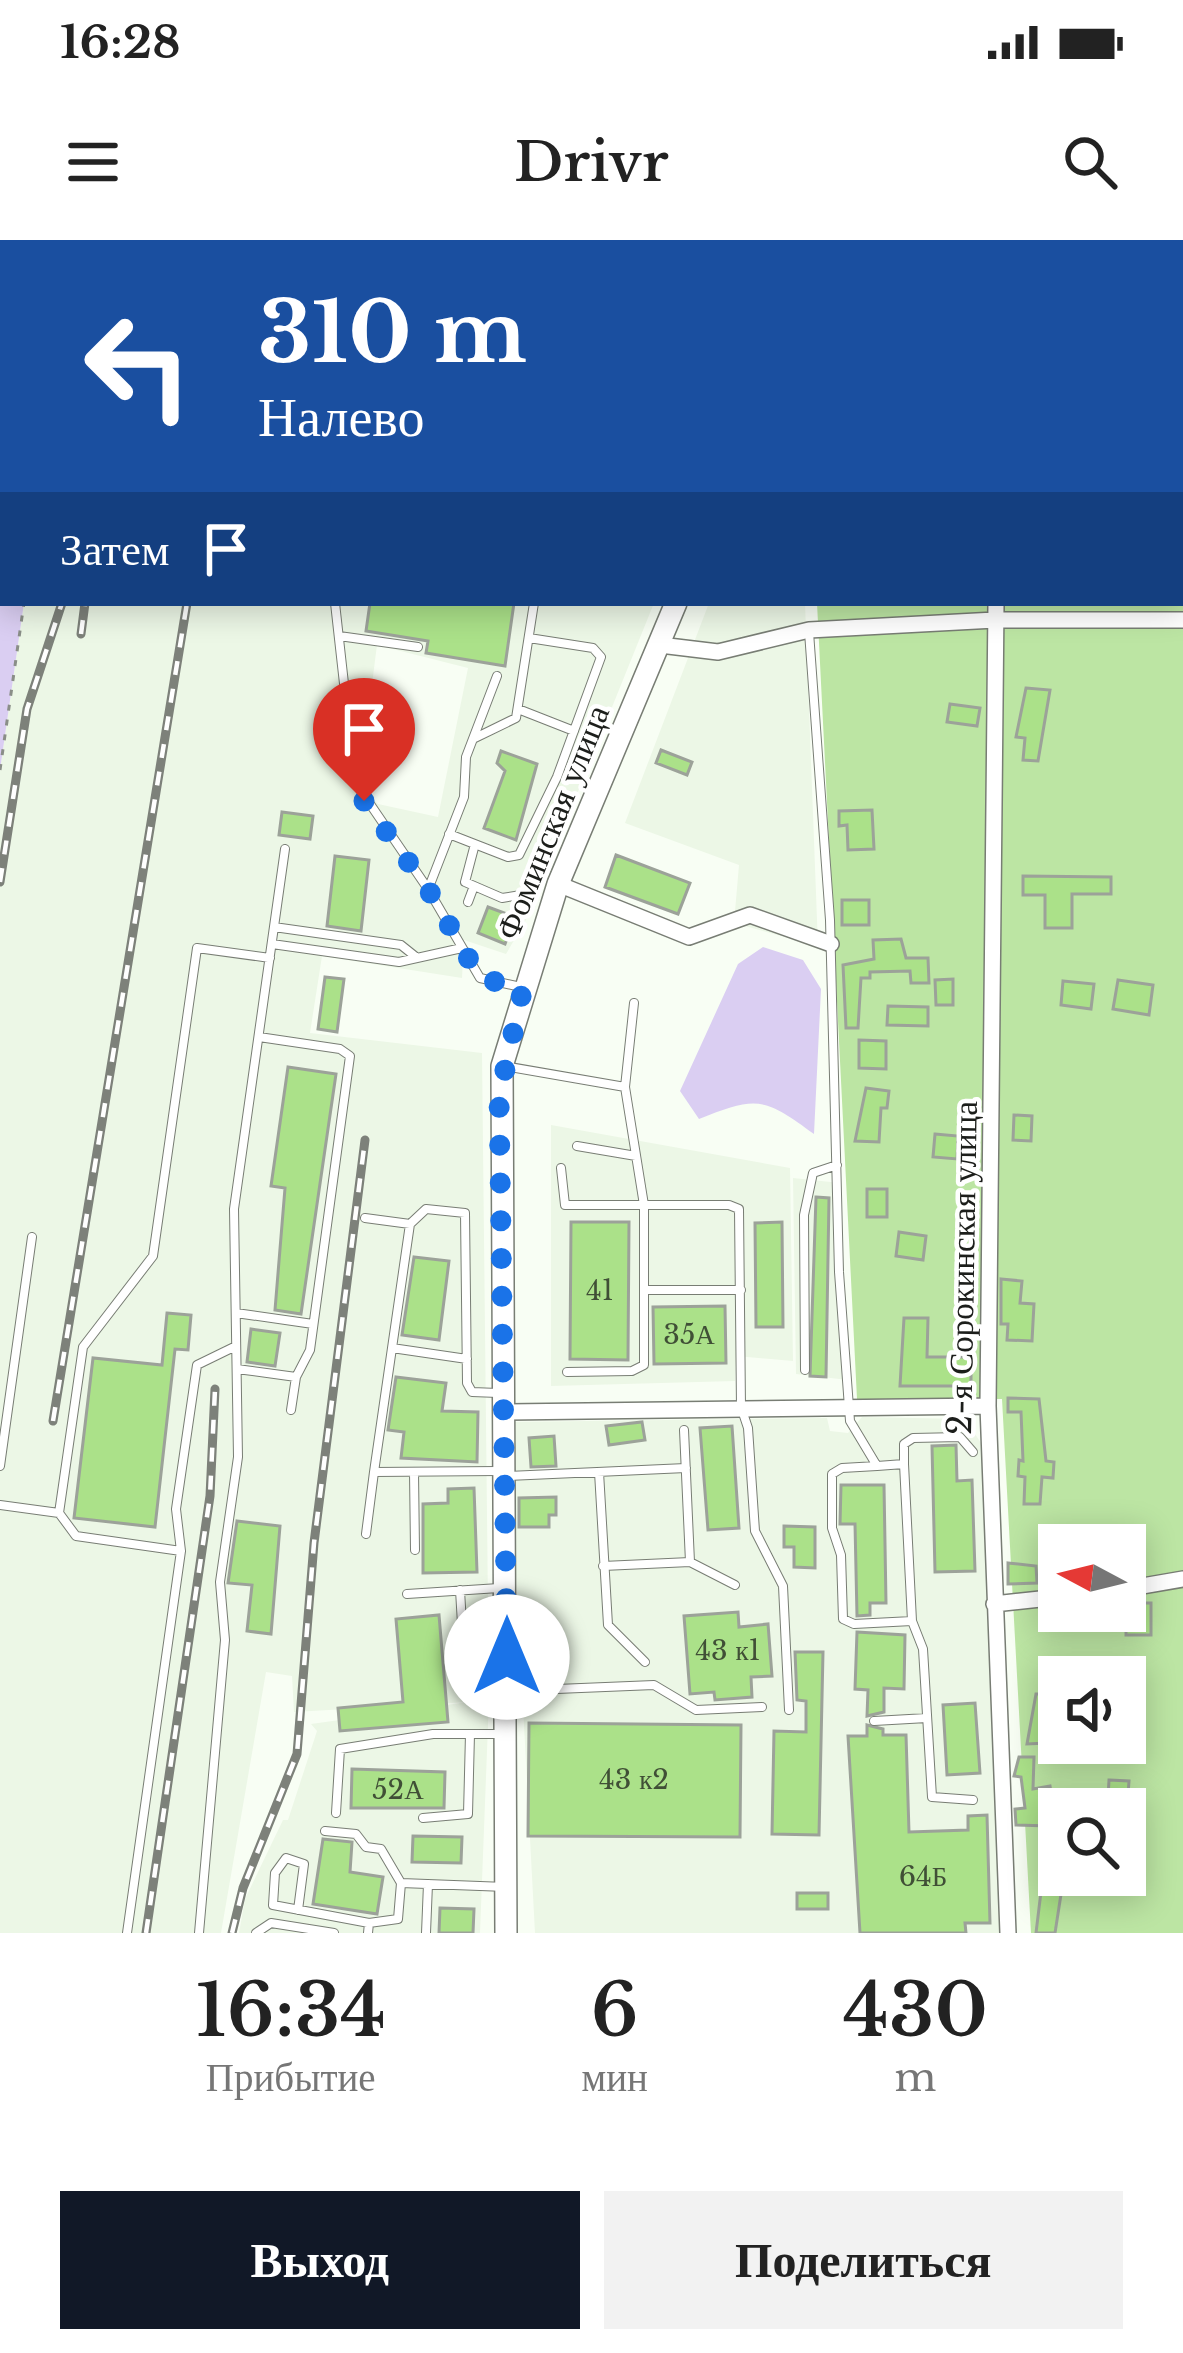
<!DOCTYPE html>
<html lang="ru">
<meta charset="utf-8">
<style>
:root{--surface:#fff;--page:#f2f2f2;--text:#222;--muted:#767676;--accent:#111827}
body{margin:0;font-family:"Libre Baskerville",serif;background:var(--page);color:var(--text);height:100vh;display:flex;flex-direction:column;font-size:45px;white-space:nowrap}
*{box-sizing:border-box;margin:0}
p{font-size:39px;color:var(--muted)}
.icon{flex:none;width:66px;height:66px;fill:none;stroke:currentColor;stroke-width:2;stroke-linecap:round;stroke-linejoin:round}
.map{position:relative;height:1693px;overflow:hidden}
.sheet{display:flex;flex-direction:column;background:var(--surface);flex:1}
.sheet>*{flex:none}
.guide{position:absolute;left:0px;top:0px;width:1185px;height:366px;box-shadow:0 6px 30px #0003;background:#1a4fa0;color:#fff;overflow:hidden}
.needle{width:78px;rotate:277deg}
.controls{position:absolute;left:1038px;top:1284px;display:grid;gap:24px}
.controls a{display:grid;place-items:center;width:108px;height:108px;border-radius:0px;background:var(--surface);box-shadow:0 6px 30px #0003;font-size:60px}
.pin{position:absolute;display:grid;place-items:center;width:102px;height:102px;color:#fff;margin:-123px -51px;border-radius:50% 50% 50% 0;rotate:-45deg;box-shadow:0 0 12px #0007}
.pin .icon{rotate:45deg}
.me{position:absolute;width:132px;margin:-66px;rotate:0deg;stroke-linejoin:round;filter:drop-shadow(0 0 9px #0008)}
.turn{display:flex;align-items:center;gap:42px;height:252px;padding:0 60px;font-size:54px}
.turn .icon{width:156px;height:156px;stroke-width:2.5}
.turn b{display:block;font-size:84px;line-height:102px}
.then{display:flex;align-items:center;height:114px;padding:0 60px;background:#0003;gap:24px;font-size:45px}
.eta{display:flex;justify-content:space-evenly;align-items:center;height:204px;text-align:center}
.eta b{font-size:72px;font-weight:600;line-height:84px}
.action{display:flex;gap:24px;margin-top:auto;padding:24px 60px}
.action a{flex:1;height:138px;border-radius:0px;background:var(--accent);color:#fff;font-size:48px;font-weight:600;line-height:138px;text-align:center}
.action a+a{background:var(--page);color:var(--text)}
.status{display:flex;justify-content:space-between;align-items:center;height:84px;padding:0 60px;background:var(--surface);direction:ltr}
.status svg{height:33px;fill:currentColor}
header{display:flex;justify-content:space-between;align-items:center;height:156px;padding:0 60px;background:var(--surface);font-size:54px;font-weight:600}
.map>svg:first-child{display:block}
.built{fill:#ecf7e6;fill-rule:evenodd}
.green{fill:#bce5a3;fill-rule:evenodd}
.water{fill:#dacef2}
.building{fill:#abe189;stroke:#9ca299;stroke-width:3}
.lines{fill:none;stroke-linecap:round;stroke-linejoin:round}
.lane-casing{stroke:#787d74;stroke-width:10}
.street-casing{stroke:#787d74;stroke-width:18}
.secondary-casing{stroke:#787d74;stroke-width:24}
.path{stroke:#8a8e88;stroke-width:3;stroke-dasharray:6 9;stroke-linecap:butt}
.lane{stroke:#fff;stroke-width:8}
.street{stroke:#fff;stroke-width:15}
.secondary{stroke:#fff;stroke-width:21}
.rail-casing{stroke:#7d817a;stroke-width:9}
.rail{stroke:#fff;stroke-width:4.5;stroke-dasharray:14;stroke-linecap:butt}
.route{stroke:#1a73e8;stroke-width:21;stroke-dasharray:0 37.8}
.labels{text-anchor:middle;stroke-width:9;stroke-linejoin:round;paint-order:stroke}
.number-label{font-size:27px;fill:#404f36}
.street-label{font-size:33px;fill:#1c1e1b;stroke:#fff}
</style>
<div class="status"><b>16:28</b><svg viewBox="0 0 49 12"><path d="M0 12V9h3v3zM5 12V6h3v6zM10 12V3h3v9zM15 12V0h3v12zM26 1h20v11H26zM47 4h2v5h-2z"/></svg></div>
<header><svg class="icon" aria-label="menu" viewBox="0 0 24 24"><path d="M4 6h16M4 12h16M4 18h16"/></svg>Drivr<svg class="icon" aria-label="search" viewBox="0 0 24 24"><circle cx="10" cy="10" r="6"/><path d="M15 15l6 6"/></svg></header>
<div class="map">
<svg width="1183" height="1693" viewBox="0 0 1183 1693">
<rect width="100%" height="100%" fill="#f8fef4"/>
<!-- built -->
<path class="built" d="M93,0h327l35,3h-362z
M24,363h630l-127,315 -21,36 -42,-14 -2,38 -140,-22 -12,77 172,20 7,646 -9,234h-241l6,-34 38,-79h5l29,-89 -6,-7 157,-22 -174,10 -2,-36 -26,-4 -45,261h-221v-1163zM377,405l91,23 -30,149 -60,-13 -19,-19z
M709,363h96l13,343 -84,-23 5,-58 -114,-42z
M551,885l239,43 3,193 -57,-5 -1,25 -184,5z
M793,938l47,5 8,197 -52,-6z
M862,1177l103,2 18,27 19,487h-467l-27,-511 319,-4 3,13 18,2z"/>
<!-- green -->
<path class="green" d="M799,0h384v1693h-152l-29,-534h-145l-40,-796h365v-360zM1059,1305h66v66h-66zM1059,1437h66v66h-66zM1059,1569h66v66h-66z"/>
<!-- water -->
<path class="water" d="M0,0h93l-90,3v360h21l-24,167z
M763,707l40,13 18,29 -7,145c-50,-37 -57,-38 -115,-15l-19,-28 58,-127z"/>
<!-- building -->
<path class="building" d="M370,363h144l-9,63 -79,-13 2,-12 -62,-10z
M1026,448l24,2 -12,71 -15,-1 2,-22 -9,-1z
M950,464l30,4 -3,18 -30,-4z
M661,510l31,12 -5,13 -31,-12z
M501,511l36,13 -21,76 -32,-12 21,-57 -8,-8z
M872,570l2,39 -26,1 -1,-25 -8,1v-15z
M282,572l31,4 -3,23 -31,-4z
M616,615l74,28 -12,31 -73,-27z
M335,616l34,4 -8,71 -34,-5z
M1023,636l88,1v17h-39v34h-27v-33h-22z
M842,660h27v25h-27z
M488,667l27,10 -10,27 -27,-11z
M901,699l5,19h22l1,25h-18l-1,-12 -40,1v6h-9l-3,50h-12l-3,-63 31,-6 -1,-19z
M325,737l19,2 -7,53 -19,-3z
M953,739v26h-17l-1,-25z
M1118,740l35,5 -4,30 -36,-6z
M1063,741l31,3 -3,25 -30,-4z
M888,766l40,1v19l-41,-1z
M859,800l27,1v28l-27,-1z
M288,827l48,7 -35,240 -26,-4 10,-122 -14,-2z
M866,848l23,3 -2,17h-6l-2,34 -24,-1z
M1014,875l18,1 -1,25 -18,-1z
M935,894l23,2 -1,23 -24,-2z
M867,949h20v28h-20z
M816,957l13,1 -3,179 -16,-1z
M571,982h58l-1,138 -58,-1z
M782,982l1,105h-27l-1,-104z
M899,992l27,4 -3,24 -27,-4z
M414,1017l35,4 -10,79 -37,-5z
M1001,1039l21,2 -2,22 14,1 -2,37 -25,-1 1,-16h-7z
M725,1066l1,57 -72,1 -1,-57z
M167,1073l24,2 -3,35 -13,-1 -20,178 -81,-9 19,-160 69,7z
M904,1078h24l-1,39h44v29h-71z
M251,1089l29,4 -5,33 -28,-4z
M396,1137l50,6 -4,28 36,1 -1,50 -76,-4 3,-26 -16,-2z
M1008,1158l31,1 7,62 8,1 -1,16 -11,-1 -2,27h-16l1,-27 -7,-1 1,-16 4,1 -2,-49h-13z
M642,1182l3,18 -36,5 -3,-19z
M732,1186l7,102 -31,2 -8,-102z
M554,1196l2,30 -25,1 -2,-29z
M956,1205l1,36 15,-1 3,91 -40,1 -3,-126z
M841,1245h43l2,118h-16v12l-13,1 -2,-92h-15z
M474,1248l3,84 -54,1v-69l25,-1v-14z
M556,1257v18h-7v12h-30v-29z
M237,1281l43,5 -9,108 -24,-3 5,-46 -24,-2z
M784,1286l31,1v41l-21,-1v-20h-10z
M1008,1323l28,3 1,17 -29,1z
M1126,1363h25v32h-25z
M738,1372l1,15 29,-3 4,52 -21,1 1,20 -37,3 -1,-8 -24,2 -6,-78z
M439,1375l9,107 -108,9 -2,-23 65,-6 -7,-83z
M857,1392l48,3 -1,54 -20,-1v24l-17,4 1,-26 -13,-1z
M795,1412h28l-4,183 -47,-1 2,-103 32,1v-31l-9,-1z
M1036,1454h11v49l-20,1z
M975,1463l5,70 -33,2 -4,-70z
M529,1483l212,2 -1,112 -212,-1z
M867,1485l16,4v6h23l3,97 59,-2v-14l19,-1 3,108h-25l1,10h-106l-12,-197h19z
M1019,1517h15l-1,32 17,-3 5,33h4v56h5l-9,58h-19l13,-107 -33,-1 -1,-16 10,-1 -4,-31 -7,-1z
M352,1529l93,3 -1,36h-93z
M1109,1540l20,1 -2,28h-56v-10l37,-1z
M413,1596l49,1 -1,26 -49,-1z
M323,1599l29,3 -2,30 33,5 -6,37 -64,-10z
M797,1653h31v16h-31z
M440,1668l34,1 -1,24h-34z"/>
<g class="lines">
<defs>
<path id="lane" d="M531,0l22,3
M381,3v-3
M718,3v-3
M335,363l20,179 73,107 52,89 41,9
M809,392l21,288 9,352 11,149 27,45 27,-2v-20l9,-6 47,-1 13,15
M339,396l79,11
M518,469l56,22
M475,498l41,-20 18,-115
M449,594l59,23 11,-2 38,-78 44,-120 -8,-9 -64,-10
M475,604l-10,38 37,16 25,-4
M429,647l35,-90 2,-40 31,-81
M468,662l6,-16
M274,687l127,18 15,12
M272,704l127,18 63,-14
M259,797l81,12 10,7 -40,294 -14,27 -5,33
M504,826l121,21 19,118v160l-12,6 -65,1
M625,847l9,-84
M577,906l59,10
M561,928l4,37h164l10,4 2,198 7,21 7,103 28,55 6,124
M365,978l45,6 -36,248 125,-1
M410,984l16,-15 39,4 2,170 5,9 26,1
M644,1050h97
M236,1073l77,11
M392,1108l75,11
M237,1129l59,8
M805,1130l-1,-155 9,-42 24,-8
M684,1190l6,132
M904,1224l8,157 11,28 9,148 41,3
M0,1226l32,-229
M877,1226l-35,2 -10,6v54l9,27 2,64 11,5 58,-3
M414,1232l1,78
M599,1232l9,153 37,37
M508,1236l178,-8
M0,1265l59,8 24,-166 70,-91 44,-308 73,10
M59,1273l17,23 105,15 -54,382
M366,1294l8,-62
M181,1311l-5,-42 21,-144 39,-19
M603,1326l87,-4 45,23
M460,1350l5,85
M407,1354l92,-6
M508,1451l146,-6 42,25 66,-3
M874,1481l53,-3
M336,1573l4,-64 93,-15h37
M423,1578l45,-4 2,-80h30
M325,1591l31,3 10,13 15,2 20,34
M298,1670l6,-46 -18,-6 -11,15 -2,32 96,18
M199,1693l26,-293 -5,-58 18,-125 -4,-248 51,-360
M256,1693l15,-10 63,10
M368,1693l1,-10 29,-4 3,-36 105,4
M426,1693l2,-49"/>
<path id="street" d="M1033,3l1,-3
M996,363l-8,803 20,527
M660,405l58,7 91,-22 186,-10h188
M558,644l131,53 61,-22 81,29
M506,1172l482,-6
M1125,1349l58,-10
M994,1364l65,-7"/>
<path id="secondary" d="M768,3v-3
M506,1693l-4,-867 56,-182 118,-281"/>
</defs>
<!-- lane casing -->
<use href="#lane" class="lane-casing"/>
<!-- street casing -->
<use href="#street" class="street-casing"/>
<!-- secondary casing -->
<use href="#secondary" class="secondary-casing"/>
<!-- path -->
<path class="path" d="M93,3v-3
M0,530l24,-167"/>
<!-- lane -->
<use href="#lane" class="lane"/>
<!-- street -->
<use href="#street" class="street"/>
<!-- secondary -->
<use href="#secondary" class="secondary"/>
<defs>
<path id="rail" d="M136,3l1,-3
M242,3v-3
M81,394l4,-31
M0,642l27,-173 35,-106
M53,1181l134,-818
M146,1693l64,-437 5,-107
M232,1693l11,-45 54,-134 17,-211 51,-403"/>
</defs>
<!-- rail casing -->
<use href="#rail" class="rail-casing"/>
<!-- rail -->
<use href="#rail" class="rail"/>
</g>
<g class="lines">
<!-- route -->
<path class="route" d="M364,561l64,88 52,89 43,10 -24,109 8,560"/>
</g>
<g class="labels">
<!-- number labels -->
<g class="number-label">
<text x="600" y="1060">41</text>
<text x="689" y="1104">35А</text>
<text x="728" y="1420">43 к1</text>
<text x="634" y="1549">43 к2</text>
<text x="398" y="1559">52А</text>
<text x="923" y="1646">64Б</text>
</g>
<!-- street labels -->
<g class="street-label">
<text transform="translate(552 582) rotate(-68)" y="12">Фоминская улица</text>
<text transform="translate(962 1028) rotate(-89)" y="12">2-я Сорокинская улица</text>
</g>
</g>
</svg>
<div class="controls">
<a><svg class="needle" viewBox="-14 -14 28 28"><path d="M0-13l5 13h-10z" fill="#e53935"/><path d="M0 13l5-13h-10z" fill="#767676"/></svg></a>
<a><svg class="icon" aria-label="sound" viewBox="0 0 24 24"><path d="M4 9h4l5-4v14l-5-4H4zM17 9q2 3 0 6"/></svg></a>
<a><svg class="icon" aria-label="search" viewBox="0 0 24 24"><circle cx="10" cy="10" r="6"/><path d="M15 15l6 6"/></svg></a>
</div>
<div class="pin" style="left:364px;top:561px;background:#d93025"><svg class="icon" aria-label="arrive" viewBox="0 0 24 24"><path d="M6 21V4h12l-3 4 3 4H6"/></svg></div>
<svg class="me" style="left:507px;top:1417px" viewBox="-20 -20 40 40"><circle r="19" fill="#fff"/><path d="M0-13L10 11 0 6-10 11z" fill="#1a73e8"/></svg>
<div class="guide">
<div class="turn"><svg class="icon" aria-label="left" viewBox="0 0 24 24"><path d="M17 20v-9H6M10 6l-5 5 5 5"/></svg><div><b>310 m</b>Налево</div></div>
<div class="then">Затем<svg class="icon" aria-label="arrive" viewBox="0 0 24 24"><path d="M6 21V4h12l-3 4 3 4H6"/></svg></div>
</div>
</div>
<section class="sheet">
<div class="eta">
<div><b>16:34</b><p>Прибытие</p></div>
<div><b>6</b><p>мин</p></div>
<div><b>430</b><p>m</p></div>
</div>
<div class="action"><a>Выход</a><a>Поделиться</a></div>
</section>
